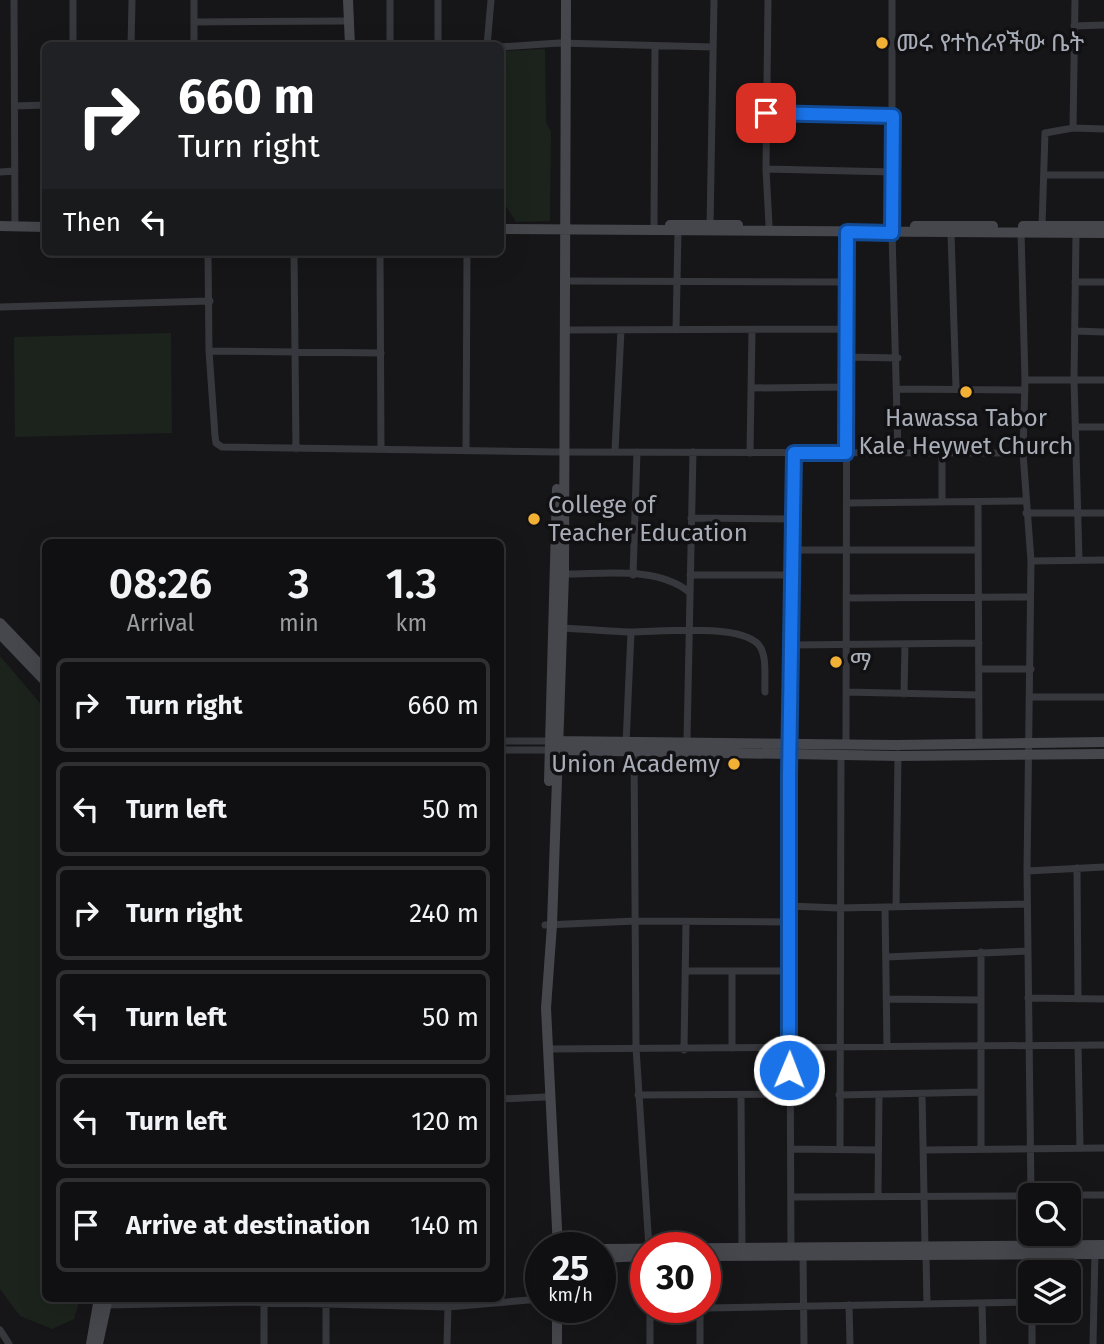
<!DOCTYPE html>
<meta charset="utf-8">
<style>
:root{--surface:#101012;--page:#19191b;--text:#f1f3f6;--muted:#9c9d9f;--line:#303032}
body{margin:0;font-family:"Fira Sans","Noto Sans Ethiopic",sans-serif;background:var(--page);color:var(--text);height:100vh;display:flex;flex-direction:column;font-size:26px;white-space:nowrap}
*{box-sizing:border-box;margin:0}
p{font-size:23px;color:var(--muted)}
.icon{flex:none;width:38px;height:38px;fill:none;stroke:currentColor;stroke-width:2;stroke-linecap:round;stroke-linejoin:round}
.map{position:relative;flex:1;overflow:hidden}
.details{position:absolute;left:42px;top:539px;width:462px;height:763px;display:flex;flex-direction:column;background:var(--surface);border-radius:10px;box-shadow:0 7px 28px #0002,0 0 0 2px var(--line)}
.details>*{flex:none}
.banner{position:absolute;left:42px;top:42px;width:462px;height:214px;border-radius:10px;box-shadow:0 7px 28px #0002,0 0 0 2px var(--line);background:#202124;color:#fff;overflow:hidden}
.fabs{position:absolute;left:1018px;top:1183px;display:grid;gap:14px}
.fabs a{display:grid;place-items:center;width:63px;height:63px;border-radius:10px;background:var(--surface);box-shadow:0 7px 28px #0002,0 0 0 2px var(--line);font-size:35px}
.speed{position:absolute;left:525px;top:1232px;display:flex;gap:14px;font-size:35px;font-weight:700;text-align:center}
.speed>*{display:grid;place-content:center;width:91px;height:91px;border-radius:50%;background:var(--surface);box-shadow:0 7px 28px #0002,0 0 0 2px var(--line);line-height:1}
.speed small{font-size:18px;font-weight:400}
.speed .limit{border:10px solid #d22;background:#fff;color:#111}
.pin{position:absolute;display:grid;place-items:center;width:60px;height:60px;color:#fff;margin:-30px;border-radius:14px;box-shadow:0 4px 10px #0006}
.me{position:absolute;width:77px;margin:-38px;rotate:1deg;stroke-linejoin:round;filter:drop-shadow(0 0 5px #0008)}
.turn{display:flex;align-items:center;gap:24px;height:147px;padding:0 21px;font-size:32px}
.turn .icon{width:91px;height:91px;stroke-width:2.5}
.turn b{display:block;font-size:49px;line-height:60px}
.then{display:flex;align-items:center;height:66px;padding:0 21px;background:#0003;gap:14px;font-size:26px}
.eta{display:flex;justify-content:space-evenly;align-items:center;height:119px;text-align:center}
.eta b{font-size:42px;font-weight:600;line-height:49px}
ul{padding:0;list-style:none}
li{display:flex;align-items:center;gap:21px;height:94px;margin:0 14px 10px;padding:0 7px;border:4px solid var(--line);border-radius:10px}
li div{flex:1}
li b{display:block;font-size:26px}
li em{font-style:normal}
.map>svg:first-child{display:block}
.green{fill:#1c231d}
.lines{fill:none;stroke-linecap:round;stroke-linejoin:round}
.street{stroke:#37383d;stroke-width:7}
.secondary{stroke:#45474d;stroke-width:10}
.route-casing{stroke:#114b97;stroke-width:18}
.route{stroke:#1a73e8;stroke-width:12}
.poi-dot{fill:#f2b134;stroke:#111113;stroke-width:2.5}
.labels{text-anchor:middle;stroke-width:7;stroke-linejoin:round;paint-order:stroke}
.poi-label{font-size:24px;fill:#a8adb8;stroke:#111113;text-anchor:start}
</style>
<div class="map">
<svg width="1104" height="1344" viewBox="0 0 1104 1344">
<rect width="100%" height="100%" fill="#161618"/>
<!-- green -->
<path class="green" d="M545,49l1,73 5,10 -1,89 -34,1 -15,-24v-30l3,-1 -4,-15 1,-101z
M171,333l1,100 -157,4 -1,-100z
M0,656l45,53 1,589 34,1 -6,20 -22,10 -32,-13 -20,-27z"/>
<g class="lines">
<!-- street -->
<path class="street" d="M14,0l1,226
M73,0v46
M194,0v46
M390,0v46
M438,0v46
M768,0l-2,169 3,56
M892,0v233l6,219
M194,22l155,-1
M1074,26l30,-1
M131,46l1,-46
M487,46l4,-46
M500,47l59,-4 154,4
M15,106l31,-1
M766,113l127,3
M1073,128l2,-128
M766,169l127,3
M0,172l15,-1
M1044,175h60
M654,226l1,-180
M1042,226l3,-93 28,-5 31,1
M710,227l4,-227
M1021,231l4,149 -2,73 8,108 -4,310 4,324
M951,233l5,155
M1076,234l-2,146 5,180
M208,252l1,99 6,85 1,7 6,4 335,5 466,1
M294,252l2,197
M380,252l1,197
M564,281l282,1
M1075,282h29
M0,307l210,-6
M564,330l282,-1
M676,330l2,-98
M1076,331l28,1
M209,351l172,2
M846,357l52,1
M1025,380h79
M751,388l95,-1
M898,389l127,1
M1076,427h28
M466,451l1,-199
M615,451l6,-121
M750,453l2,-123
M942,502v-51
M978,502l1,243
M847,503l179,-2
M1026,513h78
M691,518l103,1
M794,550h184
M1031,561l73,-1
M560,574c40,1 96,-9 129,18
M633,575l4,-123
M690,575h104
M847,598l183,-1
M559,628c24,1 47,3 71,4 29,0 108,-9 128,12 10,11 6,35 7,48
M793,645l186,-2
M979,669h52
M846,692l132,3
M904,694l1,-50
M1029,697h75
M687,740l6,-288
M500,741h50
M846,743l1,-511
M626,744l5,-112
M634,748l2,300 13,200
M500,750h50
M1077,868l1,131
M1027,871l77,-4
M789,906l50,2 188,-4
M896,907l2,-153
M885,908l2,139
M545,925l91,-4 153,1
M886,957l142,-6
M685,971h105
M732,971v77
M1028,998l76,1
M886,999l94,1
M1078,1045l2,103
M549,1049l555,-4
M684,1050l2,-128
M922,1094l3,152
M638,1095l151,-1
M741,1095l1,153
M839,1095l142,-3
M500,1099l45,-2
M791,1149l87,1
M840,1149l1,-395
M981,1149v-197
M924,1150l180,-2
M1043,1195h61
M878,1196l1,-101
M791,1197l240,-1
M1031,1234v38
M791,1251l-2,-443 5,-355
M803,1254l1,90
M926,1254l1,50
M982,1303l1,41
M107,1305l141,-3 200,5 93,-8
M849,1305l1,39
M650,1307v37
M650,1309l381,-7
M1032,1311v33
M0,1330l9,14
M264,1344v-41
M326,1344v-38
M447,1344l1,-37
M700,1344v-36
M1093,1344l2,-94"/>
<!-- secondary -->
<path class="secondary" d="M348,0l2,46
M670,225h68
M0,226l46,1
M915,226h78
M1023,226h81
M500,229l604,4
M0,623l46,48
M0,634l46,48
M554,741l342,4 208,-3
M554,750l345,6 205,-2
M549,781l8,-292
M558,1248l-12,-240 6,-83 12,-351 2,-574
M600,1249l504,-4
M705,1256l399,-2
M600,1258l46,-2
M91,1344l8,-46
M98,1344l10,-46
M557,1344v-37"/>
</g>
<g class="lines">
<defs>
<path id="route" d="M766,113l127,3 -1,117 -45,-1 -1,221h-52l-5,323v294"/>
</defs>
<!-- route casing -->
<use href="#route" class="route-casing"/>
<!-- route -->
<use href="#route" class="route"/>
</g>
<!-- markers -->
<g class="poi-dot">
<circle cx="882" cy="43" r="7"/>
<circle cx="966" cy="392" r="7"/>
<circle cx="534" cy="519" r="7"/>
<circle cx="836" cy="662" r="7"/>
<circle cx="734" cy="764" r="7"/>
</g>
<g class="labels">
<!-- poi labels -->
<g class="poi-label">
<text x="896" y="51">መሩ የተከራየችው ቤት</text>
<text x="966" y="426" text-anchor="middle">Hawassa Tabor<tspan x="966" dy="28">Kale Heywet Church</tspan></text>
<text x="548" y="513">College of<tspan x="548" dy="28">Teacher Education</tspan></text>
<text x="850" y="670">ማ</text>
<text x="720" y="772" text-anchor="end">Union Academy</text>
</g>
</g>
</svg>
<div class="fabs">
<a><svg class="icon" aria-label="search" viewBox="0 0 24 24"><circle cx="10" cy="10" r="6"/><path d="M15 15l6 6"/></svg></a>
<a><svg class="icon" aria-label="layers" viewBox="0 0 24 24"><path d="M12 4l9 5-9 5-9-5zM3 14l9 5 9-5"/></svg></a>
</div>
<div class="speed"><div>25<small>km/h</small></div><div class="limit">30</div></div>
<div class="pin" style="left:766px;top:113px;background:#d93025"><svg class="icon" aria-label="arrive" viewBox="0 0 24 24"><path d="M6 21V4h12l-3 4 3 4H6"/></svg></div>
<svg class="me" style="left:789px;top:1070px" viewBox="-20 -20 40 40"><circle r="17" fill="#1a73e8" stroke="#fff" stroke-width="3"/><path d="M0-11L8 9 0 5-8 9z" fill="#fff"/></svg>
<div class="banner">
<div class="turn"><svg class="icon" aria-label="right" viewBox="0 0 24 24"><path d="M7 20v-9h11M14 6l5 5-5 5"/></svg><div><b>660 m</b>Turn right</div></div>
<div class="then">Then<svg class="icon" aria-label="left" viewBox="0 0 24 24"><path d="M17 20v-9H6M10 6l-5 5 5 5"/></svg></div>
</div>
<section class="details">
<div class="eta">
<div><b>08:26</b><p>Arrival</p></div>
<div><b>3</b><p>min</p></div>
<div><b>1.3</b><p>km</p></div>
</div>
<ul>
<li><svg class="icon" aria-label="right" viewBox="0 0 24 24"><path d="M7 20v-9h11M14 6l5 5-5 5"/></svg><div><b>Turn right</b></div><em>660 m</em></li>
<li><svg class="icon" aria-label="left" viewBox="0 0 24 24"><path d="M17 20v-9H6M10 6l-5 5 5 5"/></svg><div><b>Turn left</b></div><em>50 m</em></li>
<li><svg class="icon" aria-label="right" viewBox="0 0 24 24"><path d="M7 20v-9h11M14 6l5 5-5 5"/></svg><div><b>Turn right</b></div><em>240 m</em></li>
<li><svg class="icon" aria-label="left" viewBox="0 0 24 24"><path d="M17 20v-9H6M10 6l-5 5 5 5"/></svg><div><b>Turn left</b></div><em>50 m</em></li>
<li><svg class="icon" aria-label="left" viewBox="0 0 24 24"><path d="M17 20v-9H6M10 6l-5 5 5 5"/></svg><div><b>Turn left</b></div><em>120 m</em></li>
<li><svg class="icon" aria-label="arrive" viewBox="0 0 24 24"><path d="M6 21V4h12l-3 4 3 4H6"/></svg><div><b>Arrive at destination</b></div><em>140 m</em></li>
</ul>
</section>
</div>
